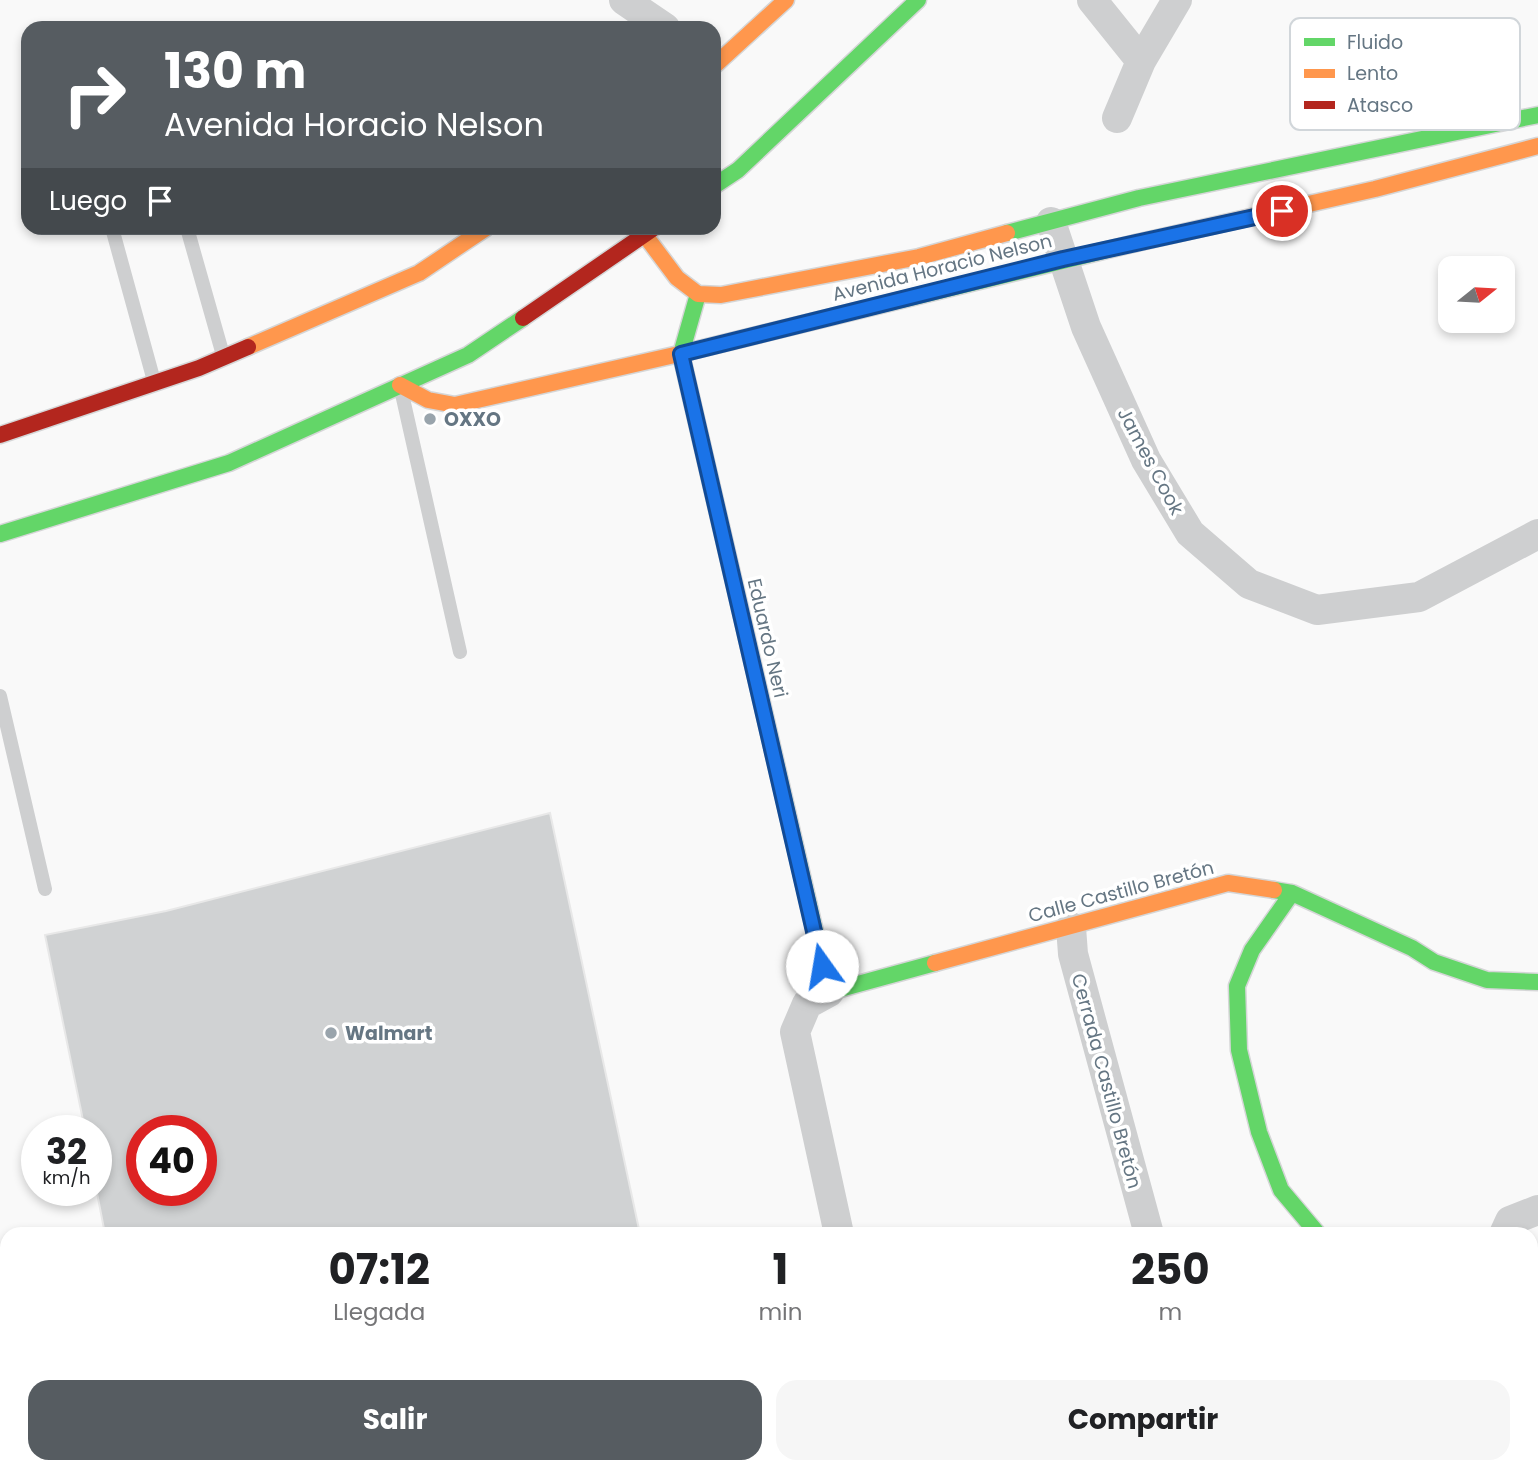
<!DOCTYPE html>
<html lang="es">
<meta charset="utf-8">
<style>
:root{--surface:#fff;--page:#f6f6f6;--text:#202124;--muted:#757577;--accent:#565c61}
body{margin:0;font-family:Poppins,sans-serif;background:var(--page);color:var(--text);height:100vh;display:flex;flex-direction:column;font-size:26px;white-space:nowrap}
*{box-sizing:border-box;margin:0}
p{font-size:23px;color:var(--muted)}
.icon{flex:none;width:38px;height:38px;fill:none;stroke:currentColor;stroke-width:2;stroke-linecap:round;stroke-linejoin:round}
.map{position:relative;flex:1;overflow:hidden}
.panel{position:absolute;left:0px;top:1227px;width:1538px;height:247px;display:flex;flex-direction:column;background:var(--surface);border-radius:21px 21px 0 0;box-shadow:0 4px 10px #0003}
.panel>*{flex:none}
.guide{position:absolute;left:21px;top:21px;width:700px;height:214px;border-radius:21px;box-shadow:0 4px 10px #0003;background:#565c61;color:#fff;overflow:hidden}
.needle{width:46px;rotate:72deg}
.buttons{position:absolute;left:1438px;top:256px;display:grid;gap:14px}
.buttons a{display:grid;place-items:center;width:77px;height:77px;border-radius:14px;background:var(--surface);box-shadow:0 4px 10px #0003;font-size:35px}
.speed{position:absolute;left:21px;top:1115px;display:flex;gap:14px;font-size:35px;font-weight:700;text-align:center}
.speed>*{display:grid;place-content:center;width:91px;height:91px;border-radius:50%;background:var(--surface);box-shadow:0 4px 10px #0003;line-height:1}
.speed small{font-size:18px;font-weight:400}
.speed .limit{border:10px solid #d22;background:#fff;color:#111}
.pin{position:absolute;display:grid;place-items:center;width:60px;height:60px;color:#fff;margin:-30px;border:4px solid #fff;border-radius:50%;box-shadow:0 2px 7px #0007}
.me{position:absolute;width:77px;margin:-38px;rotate:347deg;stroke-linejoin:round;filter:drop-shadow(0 0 5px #0008)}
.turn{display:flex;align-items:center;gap:24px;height:147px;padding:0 28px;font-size:32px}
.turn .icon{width:91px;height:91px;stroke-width:2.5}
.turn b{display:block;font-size:49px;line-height:60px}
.then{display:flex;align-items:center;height:66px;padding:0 28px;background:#0003;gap:14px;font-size:26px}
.eta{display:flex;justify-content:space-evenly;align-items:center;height:119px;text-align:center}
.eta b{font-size:42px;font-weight:700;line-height:49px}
.action{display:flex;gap:14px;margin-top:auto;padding:14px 28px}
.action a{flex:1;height:80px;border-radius:21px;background:var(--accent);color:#fff;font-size:28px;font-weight:700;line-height:80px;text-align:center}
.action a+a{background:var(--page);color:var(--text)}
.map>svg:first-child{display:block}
.building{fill:#d0d2d3;stroke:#e8e8e8;stroke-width:2;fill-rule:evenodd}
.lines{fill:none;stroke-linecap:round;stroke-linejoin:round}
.fast-casing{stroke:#d5d6d7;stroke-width:19}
.slow-casing{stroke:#d5d6d7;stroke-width:19}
.jam-casing{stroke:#d5d6d7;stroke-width:19}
.lane{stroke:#cecfd0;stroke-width:14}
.street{stroke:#cecfd0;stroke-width:30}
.fast{stroke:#63d668;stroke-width:16}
.slow{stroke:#ff974d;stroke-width:16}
.jam{stroke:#b3261e;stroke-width:16}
.route-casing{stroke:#114b97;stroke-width:18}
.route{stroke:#1a73e8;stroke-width:12}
.poi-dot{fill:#99a4ac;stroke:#fff;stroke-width:2.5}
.labels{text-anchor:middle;stroke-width:7;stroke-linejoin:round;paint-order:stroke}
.street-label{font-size:19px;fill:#657683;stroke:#fff}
.poi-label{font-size:19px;font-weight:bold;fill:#657683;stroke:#fff;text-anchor:start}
.key{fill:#fff;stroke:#d1d6da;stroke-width:2}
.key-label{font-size:19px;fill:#657683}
</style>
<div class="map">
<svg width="1538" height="1473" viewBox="0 0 1538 1473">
<rect width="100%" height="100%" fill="#f9f9f9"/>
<!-- building -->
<path class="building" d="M550,813l90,421h-535l-9,-46v-58h-11l-40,-195 121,-24zM142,1130h59v60h-59z
M153,1466h536l1,7h-536z"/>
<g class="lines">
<defs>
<path id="fast" d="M714,186l24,-16 180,-170
M1007,233l132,-35 399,-83
M698,294l-17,60 148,638 106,-29
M679,354l457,-111
M0,534l229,-71 239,-108 55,-37
M1274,890l18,3 120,55 22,14 53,18 51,2
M1292,893l-40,57 -15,36 2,64 20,82 22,58 37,44
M1523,1466l7,7"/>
<path id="slow" d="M714,66l72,-66
M644,234l33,44 21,16 23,1 198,-38 88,-24
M1136,243l239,-54 163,-43
M248,347l171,-74 67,-45
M400,385l28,15 27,5 224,-51
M935,963l293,-80 46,7"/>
<path id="jam" d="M523,318l131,-90
M0,435l199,-67 49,-21"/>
</defs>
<!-- fast casing -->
<use href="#fast" class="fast-casing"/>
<!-- slow casing -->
<use href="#slow" class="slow-casing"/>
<!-- jam casing -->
<use href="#jam" class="jam-casing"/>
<!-- lane -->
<path class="lane" d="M112,228l42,153
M187,228l36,127
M402,394l58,258
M0,696l45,193"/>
<!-- street -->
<path class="street" d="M624,0l41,28
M1092,0l49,61
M1117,118l24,-57 36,-61
M1051,222l35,105 60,133 44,73 59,51 68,26 102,-13 119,-63
M1071,927l2,27 76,280
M829,992l-22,12 -12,28 44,202
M1504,1234l6,-13 28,-11
M900,1466l2,7
M1216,1466l2,7"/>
<!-- fast -->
<use href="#fast" class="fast"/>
<!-- slow -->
<use href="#slow" class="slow"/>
<!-- jam -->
<use href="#jam" class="jam"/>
</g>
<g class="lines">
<defs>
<path id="route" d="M822,966l-141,-612 382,-95 219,-48"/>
</defs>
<!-- route casing -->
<use href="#route" class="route-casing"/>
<!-- route -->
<use href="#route" class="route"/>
</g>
<!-- markers -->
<g class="poi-dot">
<circle cx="430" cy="419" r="7"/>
<circle cx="331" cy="1033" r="7"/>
</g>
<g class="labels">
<!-- street labels -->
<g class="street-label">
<text transform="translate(942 267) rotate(-14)" y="7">Avenida Horacio Nelson</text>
<text transform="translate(1151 461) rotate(62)" y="7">James Cook</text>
<text transform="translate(768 638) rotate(77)" y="7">Eduardo Neri</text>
<text transform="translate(1121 891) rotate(-15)" y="7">Calle Castillo Bretón</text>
<text transform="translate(1107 1081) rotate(75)" y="7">Cerrada Castillo Bretón</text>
</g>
<!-- poi labels -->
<g class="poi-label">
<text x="444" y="426">OXXO</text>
<text x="345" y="1040">Walmart</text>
</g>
</g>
<!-- legend -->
<rect x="1290" y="18" width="230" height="112" rx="10" class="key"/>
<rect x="1304" y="38" width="31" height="8" fill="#63d668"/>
<rect x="1304" y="69" width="31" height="9" fill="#ff974d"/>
<rect x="1304" y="101" width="31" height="8" fill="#b3261e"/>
<g class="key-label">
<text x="1347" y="49">Fluido</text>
<text x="1347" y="80">Lento</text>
<text x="1347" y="112">Atasco</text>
</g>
</svg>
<div class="buttons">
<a><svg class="needle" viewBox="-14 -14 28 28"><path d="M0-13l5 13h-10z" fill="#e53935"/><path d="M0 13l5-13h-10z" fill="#757577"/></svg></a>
</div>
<div class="speed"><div>32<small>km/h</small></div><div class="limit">40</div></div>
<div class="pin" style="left:1282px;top:211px;background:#d93025"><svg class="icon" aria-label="arrive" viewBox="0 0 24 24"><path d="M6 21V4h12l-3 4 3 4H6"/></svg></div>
<svg class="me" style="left:822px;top:966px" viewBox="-20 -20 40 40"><circle r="19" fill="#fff"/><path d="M0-13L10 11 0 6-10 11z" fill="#1a73e8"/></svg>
<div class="guide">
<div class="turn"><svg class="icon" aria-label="right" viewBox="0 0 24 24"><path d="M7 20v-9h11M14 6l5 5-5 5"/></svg><div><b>130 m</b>Avenida Horacio Nelson</div></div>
<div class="then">Luego<svg class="icon" aria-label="arrive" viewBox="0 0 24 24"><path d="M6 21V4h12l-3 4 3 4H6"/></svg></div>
</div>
<section class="panel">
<div class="eta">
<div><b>07:12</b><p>Llegada</p></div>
<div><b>1</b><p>min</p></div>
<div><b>250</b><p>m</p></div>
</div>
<div class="action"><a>Salir</a><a>Compartir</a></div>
</section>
</div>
